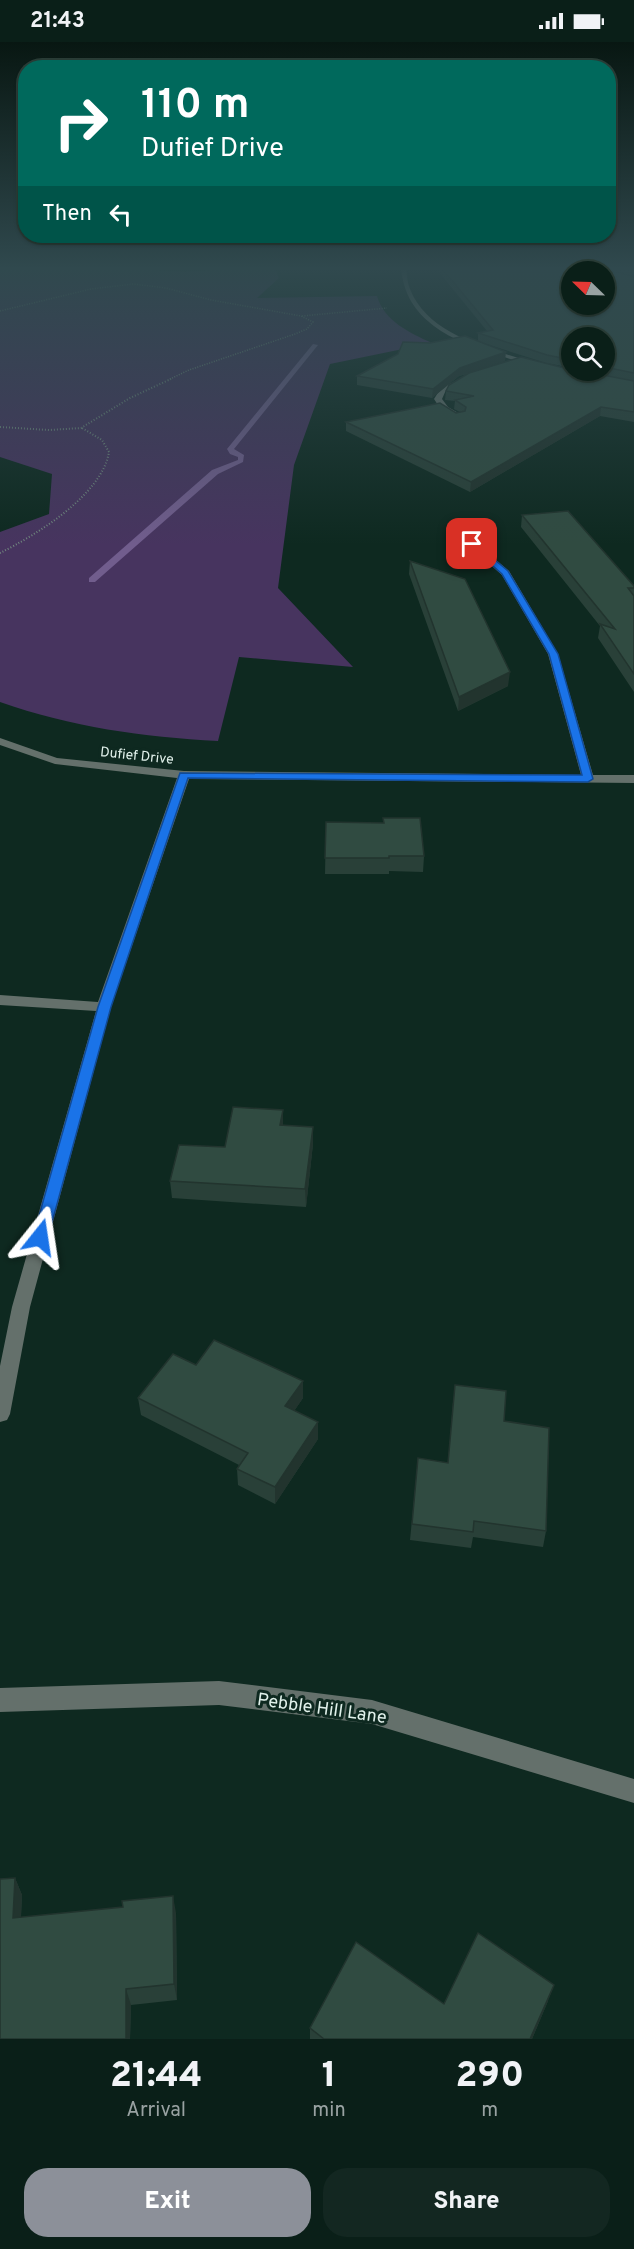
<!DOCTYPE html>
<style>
:root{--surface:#0a1f18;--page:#132721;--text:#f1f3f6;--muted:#99a2a2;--line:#2a3d37;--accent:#8c9099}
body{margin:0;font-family:Overpass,sans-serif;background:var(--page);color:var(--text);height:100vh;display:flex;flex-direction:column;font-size:22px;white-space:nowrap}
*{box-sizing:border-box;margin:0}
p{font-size:20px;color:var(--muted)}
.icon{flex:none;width:33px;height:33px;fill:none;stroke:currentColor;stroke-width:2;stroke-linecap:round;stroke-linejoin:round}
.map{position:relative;height:1997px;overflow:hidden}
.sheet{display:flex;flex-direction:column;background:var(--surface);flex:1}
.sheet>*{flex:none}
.banner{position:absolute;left:18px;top:18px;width:598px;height:183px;border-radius:24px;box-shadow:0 2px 4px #0004,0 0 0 2px var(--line);background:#00695c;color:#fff;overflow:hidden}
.needle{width:39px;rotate:293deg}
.controls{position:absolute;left:561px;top:219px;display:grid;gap:12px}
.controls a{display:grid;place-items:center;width:54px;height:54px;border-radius:50%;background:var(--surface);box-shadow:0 2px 4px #0004,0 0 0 2px var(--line);font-size:30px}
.pin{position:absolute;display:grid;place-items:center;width:51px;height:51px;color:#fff;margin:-26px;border-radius:12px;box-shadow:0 3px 9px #0006}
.me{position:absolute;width:66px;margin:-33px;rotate:15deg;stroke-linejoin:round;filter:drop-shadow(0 0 4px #0008)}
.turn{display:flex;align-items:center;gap:21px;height:126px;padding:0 24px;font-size:27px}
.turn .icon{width:78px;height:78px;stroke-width:2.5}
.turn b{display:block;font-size:42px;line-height:51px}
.then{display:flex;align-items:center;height:57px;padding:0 24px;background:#0003;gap:12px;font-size:22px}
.eta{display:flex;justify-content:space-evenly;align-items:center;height:102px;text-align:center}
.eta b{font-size:36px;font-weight:800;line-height:42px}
.cta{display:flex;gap:12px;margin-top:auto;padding:12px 24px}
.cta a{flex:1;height:69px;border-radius:24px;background:var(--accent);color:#fff;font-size:24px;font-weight:800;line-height:69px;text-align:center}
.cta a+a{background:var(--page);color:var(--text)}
.status{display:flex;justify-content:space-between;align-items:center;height:42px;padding:0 30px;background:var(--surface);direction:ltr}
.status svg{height:16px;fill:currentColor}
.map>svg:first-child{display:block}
.green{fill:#47345f}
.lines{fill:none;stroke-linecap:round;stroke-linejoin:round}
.stream{fill:#715d8d;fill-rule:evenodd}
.path-far1{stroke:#71867f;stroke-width:1.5;stroke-dasharray:1 1.5;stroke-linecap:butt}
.path{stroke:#71867f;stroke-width:2;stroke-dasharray:1 2;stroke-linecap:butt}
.minor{fill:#64706b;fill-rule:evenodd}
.wall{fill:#294038;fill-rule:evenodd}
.shaded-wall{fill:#22342e}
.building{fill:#304b41;stroke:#22342e;stroke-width:1.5;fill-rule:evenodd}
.route{fill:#1a73e8;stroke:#114b97;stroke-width:1.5}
.labels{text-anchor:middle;stroke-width:6;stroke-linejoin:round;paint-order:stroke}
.far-street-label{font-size:14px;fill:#e1f1eb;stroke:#0e2920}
.near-street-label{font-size:18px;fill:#e1f1eb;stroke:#0e2920}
</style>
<div class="status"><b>21:43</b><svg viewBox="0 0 49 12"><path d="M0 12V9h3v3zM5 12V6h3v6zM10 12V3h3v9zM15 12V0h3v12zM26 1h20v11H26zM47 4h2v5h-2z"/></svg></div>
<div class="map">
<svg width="634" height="1997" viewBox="0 0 634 1997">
<rect width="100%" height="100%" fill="#0e2920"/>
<!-- green -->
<path class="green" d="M0,224h91l93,6 90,-6 5,12 -22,20 120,-2c7,25 33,37 55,47l-102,21 -36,101 -16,123 75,79 -114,-10 -21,84c-75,-4 -147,-14 -218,-39v-170l49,-18 3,-40 -52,-17z"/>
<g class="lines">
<!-- stream -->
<path class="stream" d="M313,302l5,1 -84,104 10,6 -1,7 -25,12 -123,108h-6v-4l123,-108 26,-10v-3l-8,-3 -3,-5z"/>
<!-- path-far1 -->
<path class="path-far1" d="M0,269l91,-22 42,-5 33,4 45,12 90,16 12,6 -6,7 -12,5 -106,36 -21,10
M302,274l85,-8"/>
<!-- path -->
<path class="path" d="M0,385l49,3 32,-2 49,-30 41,-19
M0,511c36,-18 102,-58 109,-101l-7,-12 -20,-12"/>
<!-- minor -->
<path class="minor" d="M401,224h5c1,7 1,16 4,23 18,47 83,61 126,74v2c-11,0 -24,-6 -36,-9 -47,-15 -96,-35 -99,-90z
M464,335l5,1 -23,12 -4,9 6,8 12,7 -3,4 -15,-7 -8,-12 7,-11z
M470,501h6l33,28 49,83 35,121h41v8l-445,-4 -78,228 -81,300 -20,107 -3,6 -7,2v-56l12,-59 84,-296 -96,-6v-10l98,7 79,-224 -122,-14 -55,-19v-7l57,20 127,13 397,4 -33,-121 -46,-79 -32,-28z
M219,1639l153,19 262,79v24l-262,-79 -153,-19 -219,7v-24z"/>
</g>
<!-- wall -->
<path class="wall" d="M434,224h200v10l-27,-7 27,8v145l-34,-6 -130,76 -124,-61v-9l114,-10 -6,-3 1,-8 -10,-1 1,-9 21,-17 -8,2 -27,22 -75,-13v-9l73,-33 48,-2v-8l9,-2zM572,296h32v32h-23l30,7 -39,-7 -25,-7 25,5zM480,300l66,21 -65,6 24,-8z
M522,473l112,71v106l-36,-54 2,-12 -79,-99z
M410,519l98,125 -50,25 -49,-137z
M383,776l41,38 -1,16 -34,-1v3h-64l1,-52 57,1z
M283,1068v15l30,19 -7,63 -134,-9 -2,-17 55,-34z
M196,1323l107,16v17l-9,13 24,11v17l-43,65 -37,-19 -1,-16 2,-4 -98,-50 -3,-17z
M453,1360l51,19 42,110 -3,16 -70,-10 -2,11 -61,-8 8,-82 30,5z
M15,1836l7,17 -1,22 155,-4 1,87 -46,5 -1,34h-130z
M548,1959l-16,38h-222v-11l134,-24z"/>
<!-- shaded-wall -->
<path class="shaded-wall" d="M506,310l-1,9 -46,15 -27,22 1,-9 27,-21z
M601,365l-1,9 -130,76 1,-10z
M510,630l-2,14 -50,25 1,-14z
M283,1068v17l-3,-2z
M313,1085v17l-7,63 -1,-18z
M303,1339v17l-17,25 -1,-17z
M318,1380v17l-43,65v-17z
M15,1836l7,17 -2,39 -7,-16z
M173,1854l3,17 1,87 -3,-16z
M554,1943l-6,16 -16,38h-2z
M126,1947l5,16 -1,34h-4z"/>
<!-- building -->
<path class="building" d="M440,224h155l39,11v96l-30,-6v-29h-32v22l-25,-5 -69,-22 15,-3zM572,230h32v32h-32z
M624,224h10v2z
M465,294l41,16 -46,16 -27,21 -76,-13 41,-22 5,-12 27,1z
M521,315l51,13h5l57,11v31l-33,-5 -130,75 -125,-60 94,-19 16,10 9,-2 1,-4 -11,-7 19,-4 -28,-5 3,-6 20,-12z
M568,469l66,75v2h-6l6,8v78l-34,-50 15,5 -93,-114z
M410,519l55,18 45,93 -51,25z
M383,776h37l4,38h-35v2h-64l1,-36 58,1z
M233,1065l50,3 -3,15 33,2 -8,62 -135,-8 9,-36 46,2z
M214,1298l89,41 -18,25 33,16 -43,65 -38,-18 11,-16 -110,-55 35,-44 23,11z
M455,1343l51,6 -2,30 45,7 -3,103 -72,-10 -1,11 -61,-8 6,-66 30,5z
M15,1836l-2,40 110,-11 -1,-6 51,-5 1,88 -48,5v50h-126v-160z
M478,1891l76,52 -24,54h-206l-14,-11 46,-86 88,62z"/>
<!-- sky -->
<linearGradient id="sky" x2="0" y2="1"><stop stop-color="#081712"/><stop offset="0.45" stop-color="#30494e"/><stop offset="1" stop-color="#30494e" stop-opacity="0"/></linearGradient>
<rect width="634" height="503" fill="url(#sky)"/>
<!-- route -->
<path class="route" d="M470,501h5l33,28 50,83 35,125 -5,3 -400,-4 -77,229 -63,230 -2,5h-11l-2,-5 65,-230 82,-234 402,2 -33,-121 -47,-80 -32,-28z"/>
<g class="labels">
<!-- far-street labels -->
<g class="far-street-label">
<text transform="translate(137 713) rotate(6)" y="5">Dufief Drive</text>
</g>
<!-- near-street labels -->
<g class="near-street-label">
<text transform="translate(322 1666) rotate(8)" y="6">Pebble Hill Lane</text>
</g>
</g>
</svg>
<div class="controls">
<a><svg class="needle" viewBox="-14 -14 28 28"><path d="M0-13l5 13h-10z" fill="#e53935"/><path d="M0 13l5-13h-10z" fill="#99a2a2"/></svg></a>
<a><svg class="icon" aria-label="search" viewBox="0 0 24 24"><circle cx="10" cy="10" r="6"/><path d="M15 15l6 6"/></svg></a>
</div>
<div class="pin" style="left:472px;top:502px;background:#d93025"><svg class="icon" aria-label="arrive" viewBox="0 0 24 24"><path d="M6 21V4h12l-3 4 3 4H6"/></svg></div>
<svg class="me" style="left:40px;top:1195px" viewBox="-20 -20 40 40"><path d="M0-17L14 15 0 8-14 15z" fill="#1a73e8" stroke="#fff" stroke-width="4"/></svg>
<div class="banner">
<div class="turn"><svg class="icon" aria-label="right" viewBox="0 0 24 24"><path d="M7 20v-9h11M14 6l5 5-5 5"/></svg><div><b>110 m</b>Dufief Drive</div></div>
<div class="then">Then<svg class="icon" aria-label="left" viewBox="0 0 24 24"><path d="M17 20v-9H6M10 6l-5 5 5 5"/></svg></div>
</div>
</div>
<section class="sheet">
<div class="eta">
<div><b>21:44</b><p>Arrival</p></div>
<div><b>1</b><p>min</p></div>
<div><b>290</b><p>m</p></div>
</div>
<div class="cta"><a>Exit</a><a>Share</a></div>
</section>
